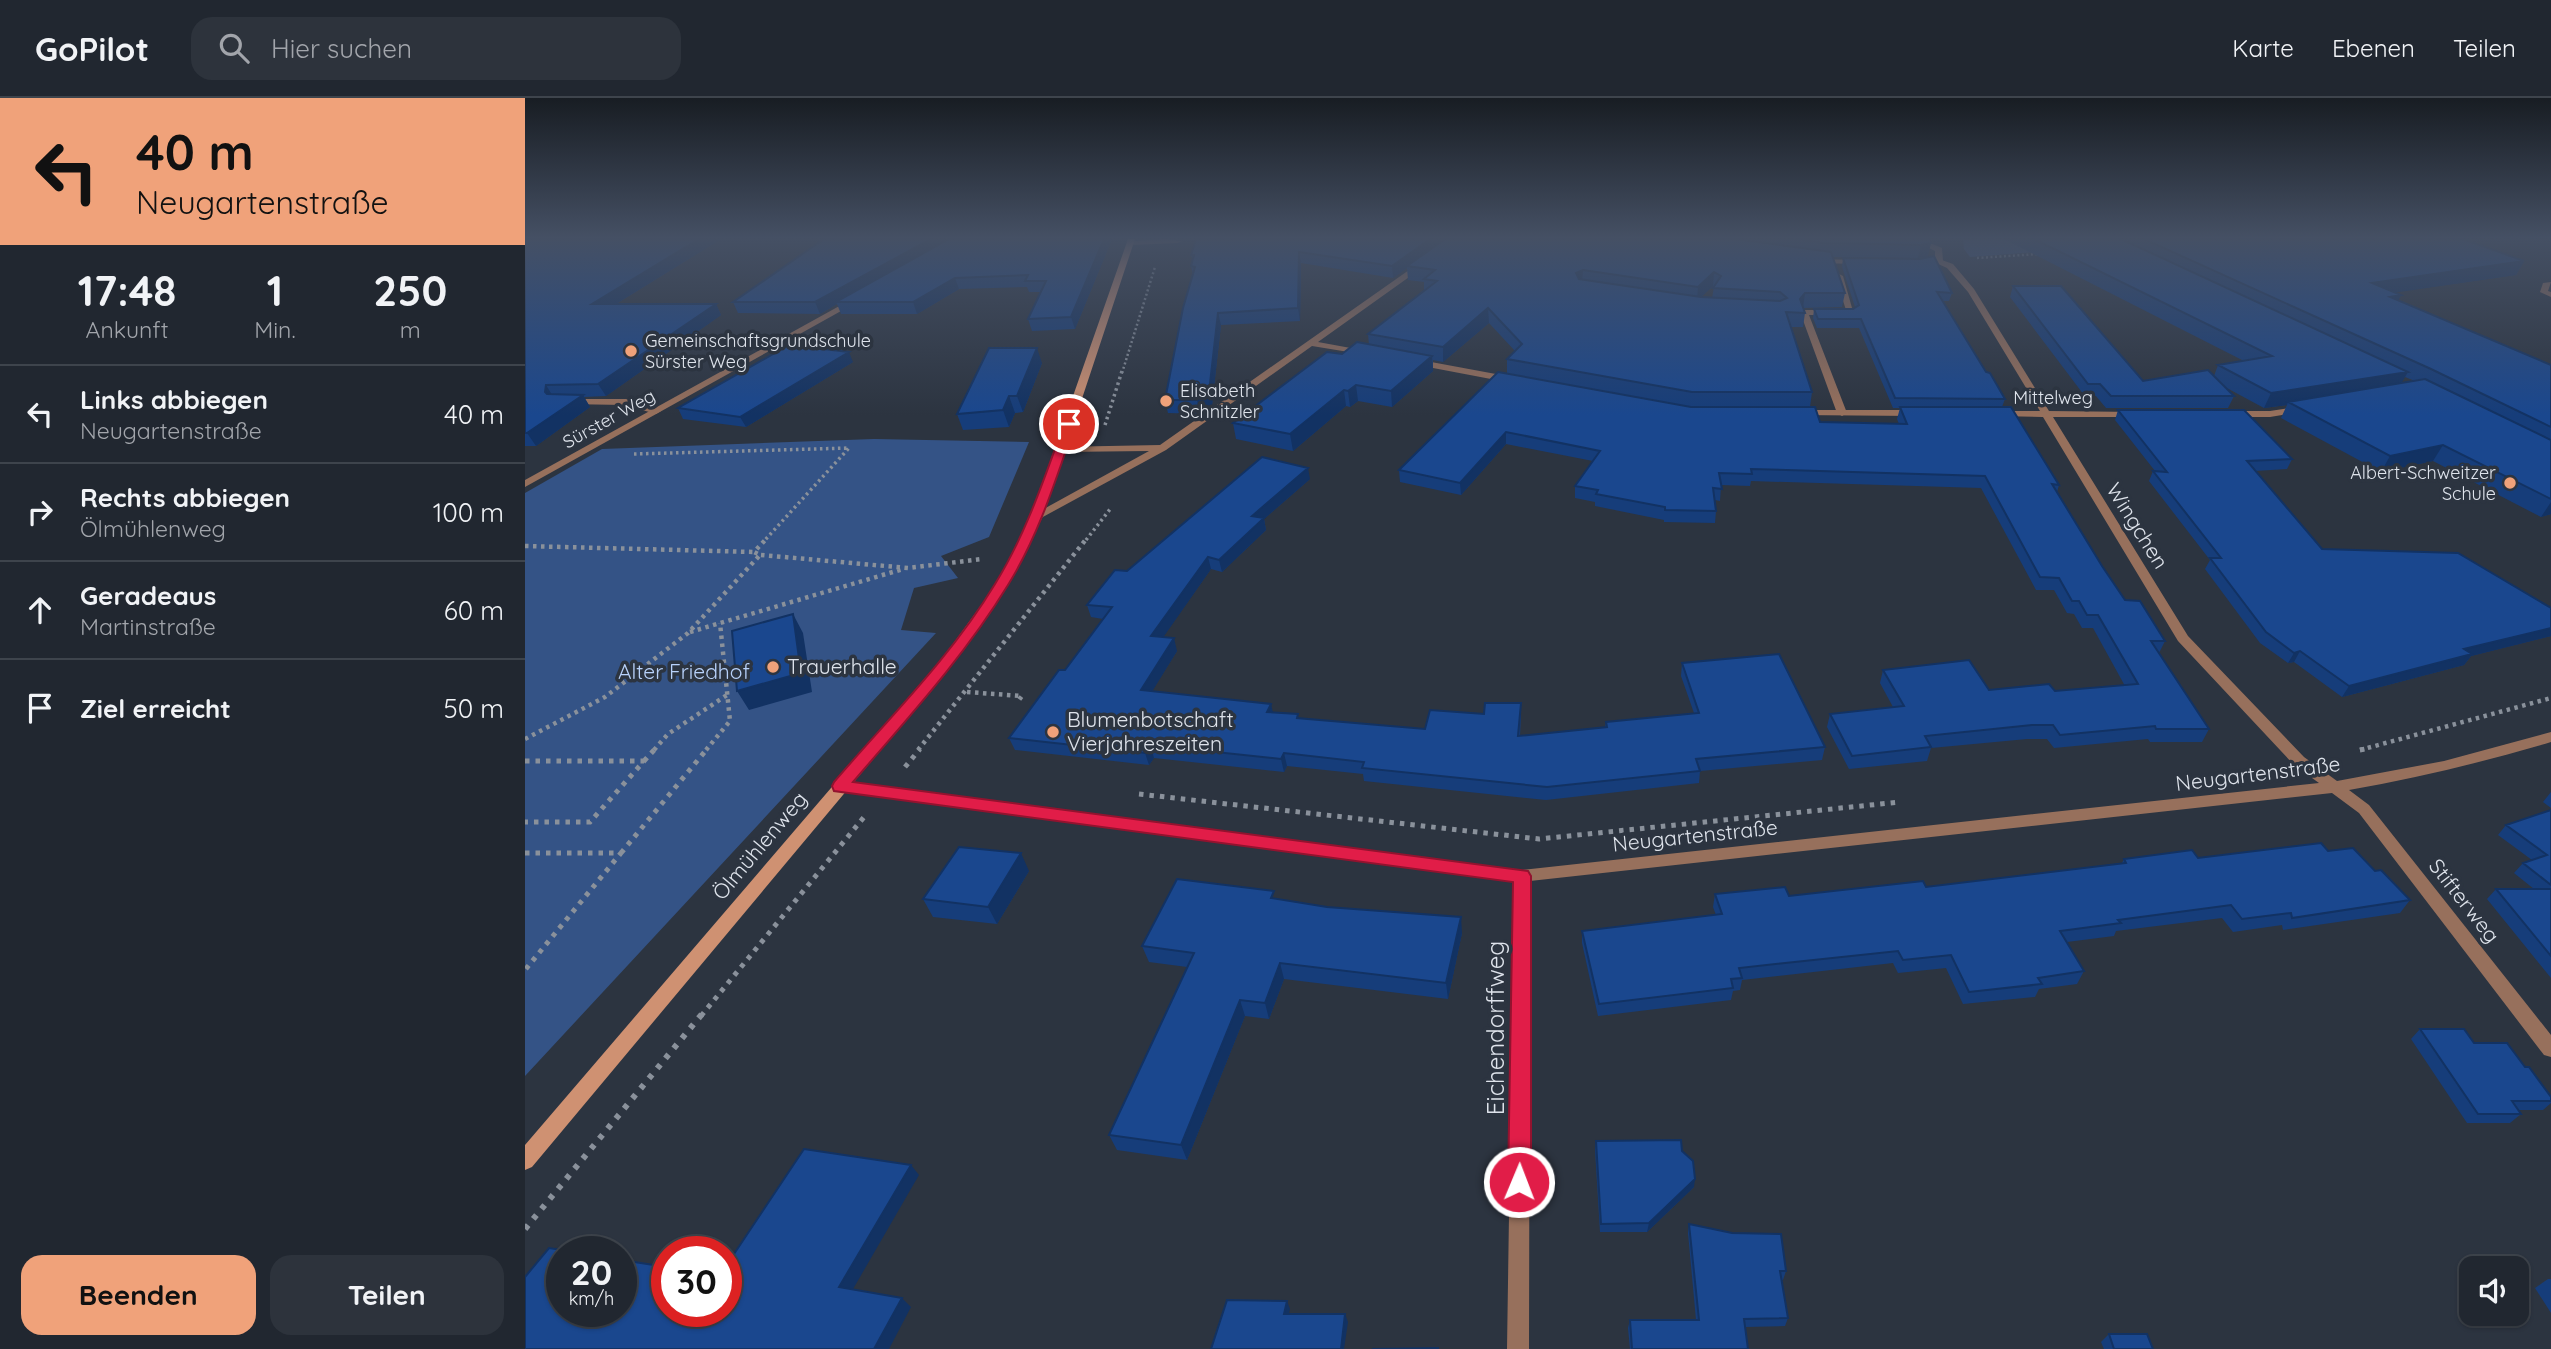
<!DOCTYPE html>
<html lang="de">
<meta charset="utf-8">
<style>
:root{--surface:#212730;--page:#2d333c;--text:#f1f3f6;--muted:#a2a5ab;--line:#3e444c;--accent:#f0a27a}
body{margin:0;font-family:Quicksand,sans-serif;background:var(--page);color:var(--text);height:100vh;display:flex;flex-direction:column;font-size:26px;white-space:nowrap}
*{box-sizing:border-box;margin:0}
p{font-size:23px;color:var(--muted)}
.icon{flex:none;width:38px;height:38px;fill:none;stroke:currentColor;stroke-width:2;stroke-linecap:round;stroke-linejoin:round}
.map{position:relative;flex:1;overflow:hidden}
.side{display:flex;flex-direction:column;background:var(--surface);width:525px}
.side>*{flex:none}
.hud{background:#f0a27a;color:#111;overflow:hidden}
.controls{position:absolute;left:1934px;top:1158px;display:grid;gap:14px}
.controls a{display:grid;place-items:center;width:70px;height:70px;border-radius:14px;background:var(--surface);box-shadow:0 2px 5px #0004,0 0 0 2px var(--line);font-size:35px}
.speed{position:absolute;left:21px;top:1138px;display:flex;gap:14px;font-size:35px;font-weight:700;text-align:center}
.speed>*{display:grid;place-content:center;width:91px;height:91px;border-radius:50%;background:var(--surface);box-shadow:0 2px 5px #0004,0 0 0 2px var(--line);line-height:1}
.speed small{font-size:18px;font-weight:400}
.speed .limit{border:10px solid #d22;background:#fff;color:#111}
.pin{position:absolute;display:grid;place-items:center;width:60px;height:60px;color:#fff;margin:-30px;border:4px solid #fff;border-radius:50%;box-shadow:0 2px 7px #0007}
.me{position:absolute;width:77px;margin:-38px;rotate:1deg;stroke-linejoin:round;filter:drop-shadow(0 0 5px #0008)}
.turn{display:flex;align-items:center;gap:24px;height:147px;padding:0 21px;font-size:32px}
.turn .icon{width:91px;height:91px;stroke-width:2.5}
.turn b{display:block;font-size:49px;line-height:60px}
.eta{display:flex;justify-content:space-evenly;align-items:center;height:119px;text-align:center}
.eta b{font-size:42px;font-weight:800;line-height:49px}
.action{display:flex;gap:14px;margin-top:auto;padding:14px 21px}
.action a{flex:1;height:80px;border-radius:21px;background:var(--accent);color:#111;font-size:28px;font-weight:800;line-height:80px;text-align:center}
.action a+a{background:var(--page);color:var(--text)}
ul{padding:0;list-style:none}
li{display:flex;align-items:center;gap:21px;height:98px;padding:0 21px;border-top:2px solid var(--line)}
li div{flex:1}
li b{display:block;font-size:26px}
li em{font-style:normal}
header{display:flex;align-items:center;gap:42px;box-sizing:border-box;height:98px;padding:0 35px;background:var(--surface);border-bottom:2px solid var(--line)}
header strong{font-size:33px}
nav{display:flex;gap:38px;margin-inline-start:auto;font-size:24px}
.search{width:490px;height:63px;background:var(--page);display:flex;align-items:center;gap:18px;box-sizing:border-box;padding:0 24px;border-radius:21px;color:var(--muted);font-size:26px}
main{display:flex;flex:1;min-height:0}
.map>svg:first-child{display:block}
.green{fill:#345386}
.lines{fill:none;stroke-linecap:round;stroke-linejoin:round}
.path-far4{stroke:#8a919b;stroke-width:2.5;stroke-dasharray:2 2.5;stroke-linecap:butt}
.path-far3{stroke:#8a919b;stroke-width:3.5;stroke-dasharray:2.5 3.5;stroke-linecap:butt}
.path-far2{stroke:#8a919b;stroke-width:4.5;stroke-dasharray:3.5 4.5;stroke-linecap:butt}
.path-far1{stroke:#8a919b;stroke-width:5;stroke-dasharray:4.5 6;stroke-linecap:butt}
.path{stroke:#8a919b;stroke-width:6;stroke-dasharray:5 8;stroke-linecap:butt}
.lane{fill:#97705c;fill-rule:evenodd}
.street{fill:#97705c;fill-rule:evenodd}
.secondary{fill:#cf9172;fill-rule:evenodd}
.wall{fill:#163d7a;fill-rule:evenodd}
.shaded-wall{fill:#123263}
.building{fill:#1a478e;stroke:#123263;stroke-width:2;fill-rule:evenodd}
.route{fill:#e11d48;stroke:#92132f;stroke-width:2}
.poi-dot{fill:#f0a27a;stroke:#2c3440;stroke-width:2.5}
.labels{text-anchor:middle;stroke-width:7;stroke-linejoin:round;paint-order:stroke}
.far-poi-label{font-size:18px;fill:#dee3eb;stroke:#2c3440;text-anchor:start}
.far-street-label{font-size:18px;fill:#dee3eb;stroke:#2c3440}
.street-label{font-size:21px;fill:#dee3eb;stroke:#2c3440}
.poi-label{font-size:21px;fill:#dee3eb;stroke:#2c3440;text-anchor:start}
.park-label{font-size:21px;fill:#b8d2fb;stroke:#2c3440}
.near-street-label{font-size:24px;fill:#dee3eb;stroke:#2c3440}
</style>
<header>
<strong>GoPilot</strong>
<div class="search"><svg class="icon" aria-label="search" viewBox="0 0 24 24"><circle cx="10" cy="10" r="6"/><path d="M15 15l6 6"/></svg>Hier suchen</div>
<nav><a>Karte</a><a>Ebenen</a><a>Teilen</a></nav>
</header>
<main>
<section class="side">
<div class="hud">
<div class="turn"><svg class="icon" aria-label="left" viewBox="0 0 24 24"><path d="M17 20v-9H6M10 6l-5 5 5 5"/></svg><div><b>40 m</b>Neugartenstraße</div></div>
</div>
<div class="eta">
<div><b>17:48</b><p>Ankunft</p></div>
<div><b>1</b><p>Min.</p></div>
<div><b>250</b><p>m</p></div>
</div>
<ul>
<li><svg class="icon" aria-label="left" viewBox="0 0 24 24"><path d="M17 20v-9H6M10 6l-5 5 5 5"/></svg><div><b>Links abbiegen</b><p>Neugartenstraße</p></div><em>40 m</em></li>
<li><svg class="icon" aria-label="right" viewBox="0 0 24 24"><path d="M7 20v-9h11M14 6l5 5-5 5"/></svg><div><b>Rechts abbiegen</b><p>Ölmühlenweg</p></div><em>100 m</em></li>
<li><svg class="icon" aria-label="ahead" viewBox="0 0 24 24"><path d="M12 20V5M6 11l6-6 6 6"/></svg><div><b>Geradeaus</b><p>Martinstraße</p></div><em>60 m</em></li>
<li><svg class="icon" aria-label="arrive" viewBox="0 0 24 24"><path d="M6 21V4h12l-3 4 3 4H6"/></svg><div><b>Ziel erreicht</b></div><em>50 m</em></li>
</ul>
<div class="action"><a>Beenden</a><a>Teilen</a></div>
</section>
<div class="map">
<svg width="2026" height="1251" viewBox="0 0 2026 1251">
<rect width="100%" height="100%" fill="#2c3440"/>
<!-- green -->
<path class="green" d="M1552,141l16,9 -123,9 -6,-8 -1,-9z
M349,341l155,3 -40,95 -48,19 17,22 -44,10 -13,42 35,3 -411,443v-583l77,-44z"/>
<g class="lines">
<!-- path-far4 -->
<path class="path-far4" d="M1452,160l61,-4
M597,275l33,-106"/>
<!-- path-far3 -->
<path class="path-far3" d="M580,327l17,-54
M109,356l215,-6 -84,92
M561,442l25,-32"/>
<!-- path-far2 -->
<path class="path-far2" d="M0,448l229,6
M236,457l147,13 74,-9
M165,534l213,-63
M442,594l55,4 -3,4
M0,641l80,-42 83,-64 72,-78 -6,-3 13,-14
M129,652l14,-16 59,-39
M181,652l24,-29 -10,-98
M393,652l169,-212
M1835,652l191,-52"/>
<!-- path-far1 -->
<path class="path-far1" d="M1835,652l5,-1
M0,663h119l-54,61h-65
M119,663l11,-12
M380,669l15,-18
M614,696l400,45 361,-37
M0,755h96l-96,117
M96,755l86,-104
M176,918l163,-199"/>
<!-- path -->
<path class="path" d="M0,1131l177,-215"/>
<!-- lane -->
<path class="lane" d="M641,141l16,2 -4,2 -47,2 -4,-2 4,-2z
M1385,141h10l22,9 1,13 -22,4v-4l14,-2v-8z
M1290,161l47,1 4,2 -4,2 -50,-1 -1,-2z
M1314,176l4,2 11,39h-45l38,98 -5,3 -5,-3 -37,-101 4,-2h42l-11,-34z
M43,301h58l35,12 -5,3 -31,-9 -60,-1v-4z"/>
<!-- street -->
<path class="street" d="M1414,161l14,5 21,25 75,122 89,1 2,2 -5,3h-82l135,219 116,121 33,24 107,-20 107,-29v10c-67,20 -134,36 -202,48l20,15 182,230v22l-7,-2 -185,-242 -27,-20 -802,88 -1,468h-22l7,-468 -674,-90 -5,-1 -2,-4 2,-4 5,-1 682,89 797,-87 -25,-18 -116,-124 -135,-224 -48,-1 -2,-2 5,-3h42l-72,-119 -21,-24 -11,-5 -1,-2z
M894,165l7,2 -108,77 49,9v4l-55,-9 -146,104 -125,68h-8l-2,-2 118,-65 -88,1 -5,-3 1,-2 103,-2z
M2026,184l-3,9 3,1v5l-11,-5 3,-9z
M327,201l7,2 -334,186v-7z
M890,261l97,18 5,3 -5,3 -100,-19 -1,-2z
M1778,308l3,1v4l-36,6h-41l-5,-3 5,-3h41z
M1274,312h116l5,3 -5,3 -119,-1v-4z"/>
<!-- secondary -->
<path class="secondary" d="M603,141h7l-92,277 -35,69 -53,76 -423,506 -7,3v-25l420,-490 51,-70 35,-69z"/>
</g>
<!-- wall -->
<path class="wall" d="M0,141h196l-105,65h100l5,11 -115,81 -22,1 6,10 -54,39h-11z
M587,141l-37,90 -43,2 -4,-12 13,-27h-12l-2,-5 -68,2 -42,25h-76l-4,-10 -17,10 -82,-1 -5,-11z
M920,141h485l-2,17 -10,2 -85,-1 12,36 -3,14 -39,1 2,5 -2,14h-12l21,65 -2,15 10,15 79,2 -2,-5 3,-11h-7l-34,-80h-42l-4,-10 1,-9h39l2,-2 -13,-40 1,-9 109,35 -3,8h-6l43,71 19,27 -3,8 57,78 -2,7 45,74 23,34 40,41 -6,12 50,76 -7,13h-52l-2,-3 -94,9 -7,-9h-20l-96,9 -4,13 -78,8 -22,-42 3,-13 63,-7 -13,-24 3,-13 106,20 66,1 70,-5 -32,-58h-11l-8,-14 -7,-1 -13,-23h-18l-55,-102 -230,-7 -1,5 -29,-1 -1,16 -5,-1 1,11 -1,12 -51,-1v-2l-69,-14v-4l-20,-4v-12l18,-25 -87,-17 -45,51 -61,-13 -1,-12 108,-96v-15l8,-8 -26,-28 -46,39 -10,-2v11l-41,36 -34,-6 -8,6 -4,-1 -53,45 -57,-12 -3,-16 109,-69 27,-9 -1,-11 56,-44v-8l-16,-2 -1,-12 -14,10 -92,-15 -1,58 -79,4 -9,80 -12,9 -32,-1 -3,-13 28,-126 -2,-8 2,-5 -2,-6zM1188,188l1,1 -2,11 -11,-1z
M1479,141h459l61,22 -8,14 -121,17 6,3 -3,5 153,65v149l-10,3 -108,-56 -52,11 -100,-54 6,-13 -23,3 -39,-21 9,9 -6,12h-122l-10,-12 -12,-1 -74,-98 3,-11 130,95 71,-5 4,-11 26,-4zM1880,279l10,4 -14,2z
M328,264l-107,65 -63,-8 -5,-11z
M517,265l-19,49 -8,1 -6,14 -46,3 -6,-16z
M1593,312l174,49 -5,10 -32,2 67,78 229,59v28l-80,20 -7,9 -122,32 -48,-35 -6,1 -28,-20 -55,-74 5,-9 -61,-79 4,-10h2l-40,-51z
M785,381l-46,40 2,11 -44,42 -11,-3 -48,68 14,14 -25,40 121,21 26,6 126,11 59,-15 37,1 -1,21 85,-9 1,-5 88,-9 -13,-37 1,-13 143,84 -3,13 -122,11 -1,12 -153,17 -182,-19 -1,-7 -76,-8 -3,6 -130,-14 -5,7 -134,-15 -6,-12 56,-68 38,-51 -12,-2 -4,-12 40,-34z
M2026,694v16l-8,-6z
M2026,712v168l-64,-79 9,-10h38l-20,-16 9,-10 9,-3 -34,-25 8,-10z
M1803,753l47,20 35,29 -10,13 -117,17 -1,-5 -49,7 -11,-14 -106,13 -2,5 -47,6 17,29 -7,13 -38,5 -4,8 -72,7 -17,-36 -48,5 -5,-10 -151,17 -2,10 -7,1 -2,9 -133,16 -16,-73v-12l134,-16 -3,-8 2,-13 74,2 137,-9 196,-24 2,-4 74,-1z
M504,773l-32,53 -64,-7 -10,-18z
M751,801l186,34 -14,66 -164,-20 -15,40 -24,-3 -58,144 -70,-10 -8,-15 78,-168 -38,-5 -7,-16z
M1895,931l54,14 51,24 26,30v6l-8,7h-25l3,4 -11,9h-43l-56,-84z
M1071,1043l86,10 12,36 -47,45h-47l-5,-82z
M1164,1126l97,47 -3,9h-1l6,38 -3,8 -40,1 3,22h-118l-2,-21 2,-8h66l-8,-87z
M2023,1181h3v34l-16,-25z
M1584,1236l44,15h-49l-3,-7z"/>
<!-- shaded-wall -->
<path class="shaded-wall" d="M174,141h22l-123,76 -6,-11z
M406,141h24l-119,63 1,2 -17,10 -5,-12z
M579,141h8l-37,90 -4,-12z
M905,141h14v3l-37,24v2l-14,10 -1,-12z
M1406,145l-3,13 -10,2 3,-13z
M774,154l2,11 -1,58 -2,-13z
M1999,163l-8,14 -151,22 7,-14z
M1058,172l-1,13 -6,-10z
M1189,174l-1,14 -16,15 1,-14z
M430,180l4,11 -42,25 -4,-12z
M1280,195l-2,15 -3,-9z
M1876,197l-7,14 -4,-12z
M191,206l5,11 -115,81 -8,-12z
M963,210l1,15 -46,39v-15z
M693,215l3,12 -9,80 -12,9 -3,-14z
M512,250l5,15 -19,49 -6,-16z
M324,254l4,10 -107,65 -6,-10z
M907,258l1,15 -41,36 -1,-16z
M1883,274l-9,15 -111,15 -1,3 -23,3 7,-15z
M21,287l8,13 -2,6 -7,-12z
M831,287l2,16 -8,6 -2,-16z
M819,292l2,16 -53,45 -3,-17z
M58,297l7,12 -54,39 -9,-13z
M484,298l6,17 -6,14 -6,-17z
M981,334v12l-45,51 -1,-12z
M1918,347l-10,16 -52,11 9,-16z
M783,370l2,11 -46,40 2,11 -44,42 -3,-12 33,-44z
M2026,404v12l-10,3z
M683,459l3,12 -56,80 -4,-13z
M268,516l10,19 9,59 -63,18 -12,-19z
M2026,530v8l-80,20 -7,9 -122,32 7,-11 115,-37z
M649,540l3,13 -32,52 -4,-13z
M1775,553l-6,11 -6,1 6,-10z
M746,606l3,13 -7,-5z
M625,647l4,13 -5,7 -4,-12z
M759,655l3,13 -3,6 -3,-13z
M496,755l8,18 -32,53 -9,-17z
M936,819l1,16 -14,66 -2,-16z
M755,865l4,16 -15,40 -4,-16z
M715,902l5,16 -58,144 -6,-15z
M386,1067l8,10 -70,121 -10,-9z
M1170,1081l-1,8 -47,45 2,-9z
M377,1200l9,9 -22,42h-15z
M762,1203l3,8 -3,13 -3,-8z
M820,1216l3,8 -4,27h-3z"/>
<!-- building -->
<path class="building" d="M0,141h174l-107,65h124l-118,80 -52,1 -1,7 2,2 36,1 -56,38h-2z
M299,141h107l-116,63h-82z
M424,141h155l-33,78 -43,2 18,-38h-21l3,-6 -73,3 -42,24h-77z
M671,141h234l-38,27 -93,-14 -1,56 -80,5 -9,79 -12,8h-32l18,-92 12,-41 -4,-1 3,-11h-3z
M920,141h291l95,13 14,41h-40l-5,6 5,14 -19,-1 26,80h-120l-185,-33 15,-15 -34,-36 -45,39 -75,-13 69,-53 -13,-2 11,-9 -28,-4zM1058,172l115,17 16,-15 7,4 -8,12 67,4 7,6 -7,3 -79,-4 -122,-18 -3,-6z
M1272,141h133l1,4 -10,2 -97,-2z
M1509,141h87l287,133 -137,21 -53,-28 54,-9z
M1619,141h319l61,22 -152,22 29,12 -11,2 161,68v62l-120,-58z
M1409,158l18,37 -15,-1 49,80 4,1 15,26 -110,-1 -34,-79h-43l-4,-10h39l6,-4 -16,-47 77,1z
M1488,188h48l82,95 65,-11 26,26h-123l-11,-12h-12z
M832,244l75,14 -41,35 -35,-6 -8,6 -4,-1 -54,44 -57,-11 94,-71 15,2z
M264,247l60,7 -109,65 -62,-9z
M464,250h48l-20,48h-8l-6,14 -46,4z
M973,274l193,35h124l5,15 87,2 -7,-17h111l48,78 -7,-1 50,82 23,34 15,1 25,40h-14l58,88h-53l-1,-3 -95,9 -7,-10h-21l-107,11 6,11 -79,9 -22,-42 74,-8 -21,-36 86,-10 20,30 60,-6 6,7 83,-7 -40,-69h-11l-8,-14h-7l-13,-23 -19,-1 -55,-101 -234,-7 1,5 -33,-1 3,16 -9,-1 3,23 -51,-1v-3l-69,-13 2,-4 -23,-4 25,-35 -94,-19 -46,51 -61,-13z
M1900,281l126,61v59l-108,-54 -53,11 -102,-54z
M1593,312h126l48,49 -45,2 75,88 136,4 93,55v20l-87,21 8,5 -123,32 -49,-35 -6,2 -28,-21 -56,-74h11l-68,-87 14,1z
M737,359l46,11 -56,48 12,2 -45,42 -11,-3 -57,79 23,2 -33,52 130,14 -4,8 31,2 -1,4 128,11 5,-19 54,4 1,-11h36l-3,33 89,-9 -1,-5 93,-9 -17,-50 97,-9 46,93 -129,12 4,12 -153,16 -185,-19 2,-6 -80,-9 -3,6 -131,-14 -5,8 -136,-15 50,-68h6l47,-63 -25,-2 28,-35 12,1z
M268,516l8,59 -64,18 -5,-60z
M2026,712v75l-28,-22 24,-8 -41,-30z
M1796,745l7,8 25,-3 22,23 6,-1 29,30 -118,18 -1,-5 -49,6 -11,-14 -113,15 3,3 -61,8 24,40 -46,7 4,6 -73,8 -18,-37 -48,5 -5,-9 -159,17 3,10 -11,1 2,9 -134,16 -17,-73 140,-17 -7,-20 70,-7 4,9 134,-15 3,6 200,-24 -2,-4 68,-9 6,8z
M434,749l62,6 -33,54 -65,-8z
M652,781l97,12 -3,7 56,9 134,10 -15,66 -166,-20 -15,40 -25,-3 -59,145 -72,-10 85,-182 -52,-7z
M1971,791h55v67z
M1895,931h44l10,14h33l18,24h4l22,30v4h-39l9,13h-43z
M1156,1042l1,11 11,10 2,18 -46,44 -48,1 -5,-83z
M279,1051l107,16 -72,122 63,11 -28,51h-349v-72l24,-29 20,3h-7v60h59v-51l46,7v44h59v-45z
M1164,1126l43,9 49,1 5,37h-6l8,47 -44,1 4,30h-116l-2,-29h69z
M702,1202l60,1 -3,13h61l-4,35h-130z
M1584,1236h38l6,15h-39z
M913,1250v1h-66z"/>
<!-- sky -->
<linearGradient id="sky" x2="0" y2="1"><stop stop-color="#181d23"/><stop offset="0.44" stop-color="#455064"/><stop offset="1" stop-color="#455064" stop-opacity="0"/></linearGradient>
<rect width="2026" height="317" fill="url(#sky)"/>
<!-- route -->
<path class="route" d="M544,322l6,4c-19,55 -36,111 -67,161 -44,72 -101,134 -155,197l675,89 3,5v306l-3,8 -9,3 -8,-3 -3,-8 5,-300 -679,-91 -2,-5 2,-4c55,-64 117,-125 161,-198 31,-50 49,-105 69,-160z"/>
<!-- markers -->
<g class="poi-dot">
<circle cx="106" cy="253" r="7"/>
<circle cx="641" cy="303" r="7"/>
<circle cx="1985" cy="385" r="7"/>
<circle cx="248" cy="569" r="7"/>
<circle cx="528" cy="634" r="7"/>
</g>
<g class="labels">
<!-- far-poi labels -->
<g class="far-poi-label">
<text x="120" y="249">Gemeinschaftsgrundschule<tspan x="120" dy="21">Sürster Weg</tspan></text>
<text x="655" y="299">Elisabeth<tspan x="655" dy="21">Schnitzler</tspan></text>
<text x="1971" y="381" text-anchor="end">Albert-Schweitzer<tspan x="1971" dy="21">Schule</tspan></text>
</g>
<!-- far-street labels -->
<g class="far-street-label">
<text x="1528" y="306">Mittelweg</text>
<text transform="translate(84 321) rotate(-29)" y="6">Sürster Weg</text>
</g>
<!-- street labels -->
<g class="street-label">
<text transform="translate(1612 428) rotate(58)" y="7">Wingchen</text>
<text transform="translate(1733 676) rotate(-7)" y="7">Neugartenstraße</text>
<text transform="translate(1170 738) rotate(-6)" y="7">Neugartenstraße</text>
<text transform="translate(235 748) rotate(-50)" y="7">Ölmühlenweg</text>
<text transform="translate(1939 803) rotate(52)" y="7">Stifterweg</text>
</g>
<!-- poi labels -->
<g class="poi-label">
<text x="262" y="576">Trauerhalle</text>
<text x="542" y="629">Blumenbotschaft<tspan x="542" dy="24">Vierjahreszeiten</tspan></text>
</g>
<!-- park labels -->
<g class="park-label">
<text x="159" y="581">Alter Friedhof</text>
</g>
<!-- near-street labels -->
<g class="near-street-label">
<text transform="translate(971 930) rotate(-90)" y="8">Eichendorffweg</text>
</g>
</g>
</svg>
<div class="controls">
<a><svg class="icon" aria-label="sound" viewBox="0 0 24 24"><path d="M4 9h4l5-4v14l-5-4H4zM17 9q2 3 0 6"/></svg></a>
</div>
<div class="speed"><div>20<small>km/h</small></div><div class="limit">30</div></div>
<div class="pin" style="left:544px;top:326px;background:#d93025"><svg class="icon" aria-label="arrive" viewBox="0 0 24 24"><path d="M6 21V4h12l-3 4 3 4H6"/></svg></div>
<svg class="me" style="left:994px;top:1084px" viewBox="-20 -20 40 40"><circle r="17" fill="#e11d48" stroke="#fff" stroke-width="3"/><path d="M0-11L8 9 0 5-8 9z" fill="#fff"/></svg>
</div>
</main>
